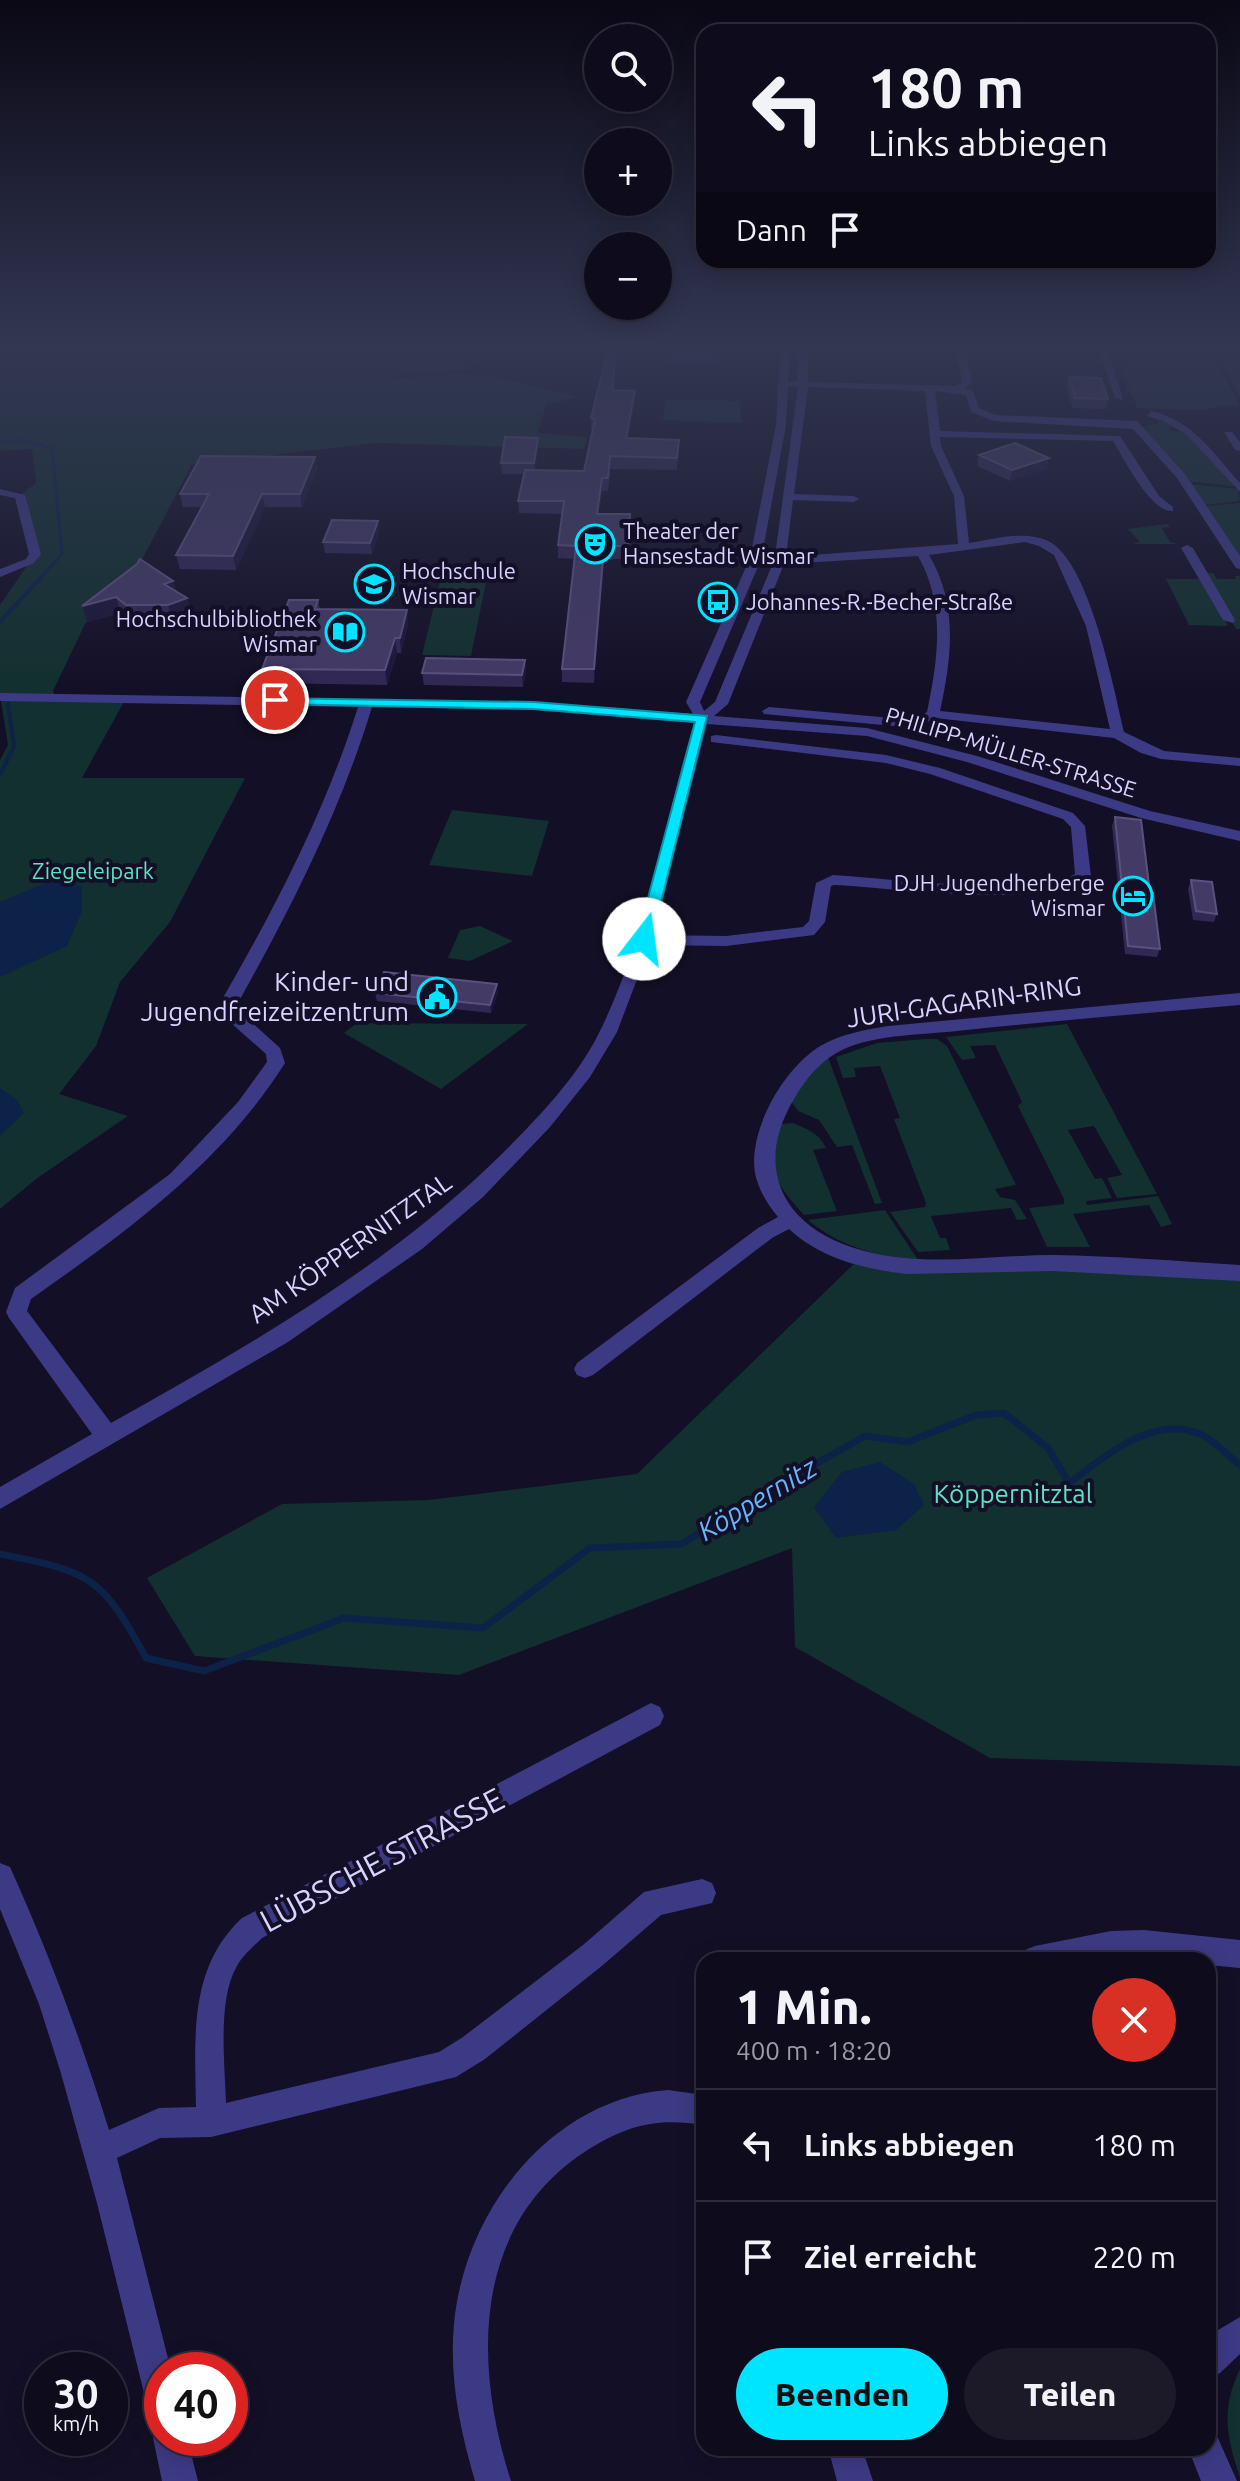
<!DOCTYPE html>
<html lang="de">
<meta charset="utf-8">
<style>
:root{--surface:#0e0b1c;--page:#1c1929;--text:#f1f3f6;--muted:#9b9ba3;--line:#2e2b3b;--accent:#00e5ff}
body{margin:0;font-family:Ubuntu,sans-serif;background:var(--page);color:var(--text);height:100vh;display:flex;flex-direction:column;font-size:30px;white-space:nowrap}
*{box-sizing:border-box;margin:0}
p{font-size:26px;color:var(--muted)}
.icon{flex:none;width:44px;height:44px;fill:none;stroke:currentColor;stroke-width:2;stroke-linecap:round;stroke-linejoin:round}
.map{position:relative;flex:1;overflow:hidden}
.sheet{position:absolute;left:696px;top:1952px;width:520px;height:504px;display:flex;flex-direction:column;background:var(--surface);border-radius:24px;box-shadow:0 4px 20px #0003,0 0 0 2px var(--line)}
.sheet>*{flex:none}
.hud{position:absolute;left:696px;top:24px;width:520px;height:244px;border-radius:24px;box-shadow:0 4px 20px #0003,0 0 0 2px var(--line);background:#0e0b1c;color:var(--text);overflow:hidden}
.fabs{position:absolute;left:584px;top:24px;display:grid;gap:16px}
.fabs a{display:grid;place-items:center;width:88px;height:88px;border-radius:50%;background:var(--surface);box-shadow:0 4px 20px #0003,0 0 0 2px var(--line);font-size:40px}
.speed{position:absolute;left:24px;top:2352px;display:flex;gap:16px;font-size:40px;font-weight:700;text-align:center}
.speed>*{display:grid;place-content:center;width:104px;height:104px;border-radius:50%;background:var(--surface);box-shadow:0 4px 20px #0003,0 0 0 2px var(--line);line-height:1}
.speed small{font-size:20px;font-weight:400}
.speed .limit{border:12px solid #d22;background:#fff;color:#111}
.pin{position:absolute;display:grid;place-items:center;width:68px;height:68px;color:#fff;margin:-34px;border:4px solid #fff;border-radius:50%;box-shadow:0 2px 8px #0007}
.me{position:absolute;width:88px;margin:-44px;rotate:15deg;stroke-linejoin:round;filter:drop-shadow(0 0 6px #0008)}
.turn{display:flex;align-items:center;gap:28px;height:168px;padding:0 40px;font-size:36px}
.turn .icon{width:104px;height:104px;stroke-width:2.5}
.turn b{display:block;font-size:56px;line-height:68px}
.then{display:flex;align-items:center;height:76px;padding:0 40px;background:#0003;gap:16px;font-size:30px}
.round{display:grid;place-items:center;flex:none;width:84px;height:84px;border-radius:42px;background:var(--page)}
.overview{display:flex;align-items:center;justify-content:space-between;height:136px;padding:0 40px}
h1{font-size:48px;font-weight:800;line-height:60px}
.button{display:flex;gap:16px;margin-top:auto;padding:16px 40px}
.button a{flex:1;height:92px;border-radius:48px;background:var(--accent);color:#111;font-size:32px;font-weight:800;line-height:92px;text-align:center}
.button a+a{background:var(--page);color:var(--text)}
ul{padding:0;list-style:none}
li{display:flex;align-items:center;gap:24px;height:112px;padding:0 40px;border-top:2px solid var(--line)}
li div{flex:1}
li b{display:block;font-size:30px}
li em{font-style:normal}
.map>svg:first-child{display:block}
.green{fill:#12302f}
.water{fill:#0c2248}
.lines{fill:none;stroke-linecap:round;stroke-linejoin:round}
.stream-far2{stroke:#0c2248;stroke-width:3}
.stream-far1{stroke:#0c2248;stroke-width:4}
.stream{stroke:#0c2248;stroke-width:7}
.minor{fill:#3d3a85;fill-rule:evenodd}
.wall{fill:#312854}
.shaded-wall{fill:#1d163a}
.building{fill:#433a66;stroke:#5a527e;stroke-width:2}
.route{fill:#00e5ff;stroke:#0095a6;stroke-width:2}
.labels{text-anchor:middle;stroke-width:8;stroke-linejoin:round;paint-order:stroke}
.far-poi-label{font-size:22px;fill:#d9d4ff;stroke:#130f26;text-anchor:start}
.far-street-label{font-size:22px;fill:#d9d4ff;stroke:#130f26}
.far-park-label{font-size:22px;fill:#5fe0c0;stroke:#130f26}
.poi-label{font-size:26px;fill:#d9d4ff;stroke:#130f26;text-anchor:end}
.street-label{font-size:26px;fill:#d9d4ff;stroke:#130f26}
.park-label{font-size:26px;fill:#5fe0c0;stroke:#130f26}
.water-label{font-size:28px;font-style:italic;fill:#62b6ff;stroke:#130f26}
.near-street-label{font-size:32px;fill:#d9d4ff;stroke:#130f26}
</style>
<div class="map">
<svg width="1240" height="2481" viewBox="0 0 1240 2481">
<rect width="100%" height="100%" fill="#130f26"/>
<!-- green -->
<path class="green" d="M0,342h507l-42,28 -73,6 2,3 57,-5 38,1 90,22 -33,7 -8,29 49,4 -3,12 -208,-6 -184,21 -57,109 -25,22 -25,29 -32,67 3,7 69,2 -43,78h163l-75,144 -50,60 -24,64 -37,48 69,22 -92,63 -36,30v-449l8,-15 -8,-50v-90l35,-51 -15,-59 16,-12 -4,-34 -32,2z
M1112,342h94l34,64h-22l-15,4 -66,-2 -4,-13 -9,-6 6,-2z
M1240,342l-17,9 17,2v45l-24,-48 12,-7z
M665,400l74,1 3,22 -79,-3z
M1155,416l19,9 -6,4 2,2 15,1 14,12h-7l9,2 9,9 -10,2 12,-1 26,31 -51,-6 -13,-15 5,-1 -6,-1 -33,-37 9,3 -4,-4 13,-2z
M1190,484l48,5 2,12 -36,4z
M1240,503v58l-33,-49v-6z
M1167,524l3,3 -8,1 8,14 8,2h-45l7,-2 -12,-13z
M1205,573h8l4,6h19l-1,-3h5v53h-4z
M1166,579h37l25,47 -39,-1z
M440,581l46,1 -15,74 -49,-1z
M452,810l97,11 -17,55 -103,-11z
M480,926l33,15 -43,20 -22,-3 12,-28z
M357,1023l171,1 -87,65 -97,-56z
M1067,1024l90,170 -40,4 -10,-20 15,-3 -28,-49 -26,4 27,49 7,-1 10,20 -26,3 1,4 71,-9 14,28 -11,3 -12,-22 -76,9 17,33h-43l-18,-39 35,-4v-5l-46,-93 4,-4 -27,-57 -25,1 6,12 -14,2 -16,-23z
M926,1039h11l10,7 69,139 -21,4 5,8 15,3 12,19 -10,1 -6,-12 -80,8 9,22h6l4,12 -32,2 -28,-40 35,-5 1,-4 -32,-84 6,-1 -20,-52 -26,2 2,9 -13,1 -7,-21 41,-14z
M828,1057l54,146 -7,1 -23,-59 -15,2 -18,-27 -21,-9 -7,-10 10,-19z
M793,1123c14,6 26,10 33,25l-13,2 24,61 -33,4c-34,-38 -33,-41 -24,-91z
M885,1210l33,50c-39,-3 -80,-14 -110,-40z
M860,1258l380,19v489l-250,-8 -195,-111 -3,-99 -333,127 -264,-19 -48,-78 135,-74 147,-4 208,-26z
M1240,2369v108c-14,-40 -19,-69 0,-108z"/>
<!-- water -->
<path class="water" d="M50,881h18l14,6v24l-15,35 -67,31v-75z
M0,1088l17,12 7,13 -24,23z
M880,1462l34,22 10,21 -28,25 -60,8 -22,-31 28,-35z"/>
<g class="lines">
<!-- stream-far2 -->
<path class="stream-far2" d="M0,374l31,-14 64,-18
M0,442l22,-2 30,8 10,106 -19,21"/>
<!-- stream-far1 -->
<path class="stream-far1" d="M0,622l45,-49
M0,775l14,-29 -6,-42"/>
<!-- stream -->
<path class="stream" d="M0,1554c90,18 101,21 146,104l58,13 140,-53 139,10 107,-80 92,-4 59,-38 124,-70 43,6 68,-27 28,-2 44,35 21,35c36,-26 83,-69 131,-49 15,7 27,21 40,31"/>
<!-- minor -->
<path class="minor" d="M781,342h10l-3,40 10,-1v-39h10v40l148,4 6,-4 -7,-40h9l8,41 -7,5 8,3 6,17 17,7 141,6 48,53 55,82v13l-4,-1 -59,-90 -44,-49 -139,-8 -23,-9 -5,-17 -31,-4 5,40 180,5 39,60 14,11v4c-22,2 -49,-52 -60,-70l-173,-4 1,9 23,50 5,47c25,-4 56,-13 79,-2 41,19 66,148 76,191l40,19 76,7v8l-79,-7 -20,-6 -27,-15 -179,-20 -19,10 -152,-14 -2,-3 7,-4 145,13 13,-8c11,-53 19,-107 -9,-156l-134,8 -56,140 -14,12 153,12 110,28 173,55 90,20v10l-99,-23 -174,-56 -100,-26 -160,-12 -54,211 73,1 77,-9 6,-6 7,-38 17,-8c55,3 198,23 242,-1l-4,-47 -8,-8 -133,-45 -44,-11 -175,-21v-6l5,-1 170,20 54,13 133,45 12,13 6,50c-34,35 -205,11 -257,9l-3,1 -6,36 -11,13 -88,11 -76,-1 -33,87 -27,45 -40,50 -67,70 -61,52 -134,93 -288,167v-22l92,-53 -83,-116 -3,-6 9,-24 155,-114 68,-72 29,-40 -1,-8 -44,-39 -2,-12c55,-95 105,-191 138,-296l-358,-6v-8l534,9 159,12 -7,-12 64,-144 26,-133zM788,386l10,1 -23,169 -13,-1 24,-130zM808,387l117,4 6,55 23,50 4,48 -172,13 7,-57 61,2 5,-3 -5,-3 -60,-2zM1025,542l14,4 15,9 32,71 24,103 -170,-18c12,-54 18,-107 -11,-156zM760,562l13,1 -58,139 -11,9 -4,-9zM372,707l162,3 160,13c-31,103 -47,215 -96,312 -22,43 -57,79 -90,113 -116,116 -256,196 -397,275l-84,-112 4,-12c95,-67 191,-136 254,-236l-5,-15 -43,-39 1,-6c53,-95 102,-191 134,-296z
M1097,342h9l17,58 -8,-2z
M1151,411c43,10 61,41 89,72v9l-53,-57 -25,-15 -15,-4z
M1224,432h8l8,10v9l-5,-1z
M0,489l25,6 16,59 -7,9 -34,14v-8l26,-10 3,-5 -14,-56 -15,-3z
M1187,545l6,3 42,72 -2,3 -10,-3 -42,-72z
M1240,993v12c-94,8 -189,16 -283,26 -37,4 -78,3 -113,18 -22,10 -38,29 -50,50 -42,70 -10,130 67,151 62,18 129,5 192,5 62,1 125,6 187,10v16l-187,-10 -147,3c-41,-5 -85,-15 -117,-45l-17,9 -179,137 -8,3 -8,-3 -3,-6 3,-6 181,-135 20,-11c-10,-12 -20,-28 -23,-44 -7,-43 29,-106 67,-128 19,-11 43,-15 66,-19z
M651,1703l9,4 4,9 -4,9 -398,213c-9,9 -19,17 -25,28 -20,34 -12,99 -11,137l213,-51 24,-15 120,-92 61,-53 58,-13 10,4 4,10 -4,10 -51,12 -58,50 -118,94 -29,18 -245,60 -51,1 -43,20 54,212h-9v52l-12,-5 -53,-214 -37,-133 -21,-66 -39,-95v-46l10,4c39,86 71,173 99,263l50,-22 37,-1c-1,-68 -8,-139 46,-189z
M1144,1930l96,10v28l-32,-3v-5h-187l4,-10 10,-4 76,-15z
M668,2090l36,5v30c-49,-8 -80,1 -121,28 -112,75 -109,214 -72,328h-36c-15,-51 -26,-103 -21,-157 10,-112 96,-225 214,-234z
M1240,2317v37l-20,19 -12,5v-42z
M162,2424v14h25l11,43h-36l-9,-43 5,-12z
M1208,2432l9,4 20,45h-36l-13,-33h20z
M828,2448h34l11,33h-36z"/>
</g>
<!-- wall -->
<path class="wall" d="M670,342h50l-3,21h-47z
M615,366l-2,24 22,1v12l-7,35 51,2 -2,30 -67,-1 -2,22h-6l-3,23 31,13 -2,32h-24l-10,124 -32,-1v-13l12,-110 -16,-1v-13l4,-31 -43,-1 -1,-12 6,-27h-22l-1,-11 37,-15 -3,22 49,1 9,-40 -2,-1v-12z
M1069,377l39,22 -3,10 -32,-1 -7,-21z
M979,455l70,3 -3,11 -36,12 -33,-15z
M315,457l2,13 -15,37h-37l-29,63 -56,-1 -4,-14 26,-48h-19l-3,-13z
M378,521l1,12 -7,21 -47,-1 -2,-11z
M173,581l3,10 11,7 4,16 -19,7 -41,-1 -10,-7 -34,9 -5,-16z
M318,600l2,9 88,16 -7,28h-4l-10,32 -122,-2 -3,-14z
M525,660l1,12 -3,15 -99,-2 -2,-12z
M1115,817l35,76 10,56 -3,8 -32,-3 -13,-128z
M1191,880l26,34 -3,8 -21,-2 -5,-31z
M498,992l-7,21 -114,-12 -2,-8z"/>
<!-- shaded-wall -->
<path class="shaded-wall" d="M635,391v12l-9,47v-12z
M538,438v10l-3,26 -1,-11z
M315,457l2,13 -15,37 -2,-13z
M1049,458l-3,11 -36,12 2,-11z
M602,478v13l-4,35 -1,-12z
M262,494l3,13 -29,63 -3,-14z
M378,521l1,12 -7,21 -2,-11z
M604,546v13l-10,124v-14z
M173,581l4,15 -13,-12z
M116,597l5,16 -34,9 -5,-16z
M187,598l4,16 -19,7 -4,-16z
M407,610l1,15 -7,28 -1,-15z
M395,638l2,15 -10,32 -2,-15z
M525,660l1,12 -3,15 -1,-12z
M497,984l1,8 -7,21 -1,-8z"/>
<!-- building -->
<path class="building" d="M670,342h49l-1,8 -48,-1z
M607,353l8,1 -2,36 22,1 -9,47 53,2 -2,18 -67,-2 -2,22h-6l-5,36h33l-2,32h-24l-10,123h-32l14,-123 -18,-1 6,-44h-46l7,-31 59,1 11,-52 -4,-1z
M1069,377l32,1 7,21 -33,-1z
M505,437l33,1 -4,25h-33z
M1015,443l34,15 -37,12 -33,-15z
M201,456l114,1 -15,37h-38l-29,62 -57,-1 33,-61h-29z
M332,520l46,1 -8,22 -47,-1z
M140,559l33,22 -9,3 23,14 -19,7h-42l-10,-8 -34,9 55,-42z
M289,600h29l-3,9 92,1 -7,28h-5l-10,32 -123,-1z
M426,658l99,2 -3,15 -100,-2z
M1115,817l26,3 9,73h3l7,56 -32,-3z
M1191,880l21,2 5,32 -21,-3z
M384,972l113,12 -7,21 -115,-12z"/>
<!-- sky -->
<linearGradient id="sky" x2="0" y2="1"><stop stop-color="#0a0815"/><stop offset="0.5" stop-color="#333752"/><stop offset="1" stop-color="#333752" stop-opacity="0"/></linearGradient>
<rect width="1240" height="690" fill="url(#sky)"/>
<!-- route -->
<path class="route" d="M271,698l263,4 173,14 -55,223 -8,5 -7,-5 58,-217 -161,-13 -259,-5 -4,-1z"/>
<!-- icons -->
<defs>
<symbol id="theatre-ring" viewBox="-11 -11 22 22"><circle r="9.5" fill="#130f26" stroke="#00e5ff" stroke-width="1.5"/><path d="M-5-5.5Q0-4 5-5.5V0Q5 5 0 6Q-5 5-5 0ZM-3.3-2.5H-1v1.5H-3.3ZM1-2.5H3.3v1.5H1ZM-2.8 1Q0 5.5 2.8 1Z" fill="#00e5ff"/></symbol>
<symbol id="university-ring" viewBox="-11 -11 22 22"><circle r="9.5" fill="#130f26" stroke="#00e5ff" stroke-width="1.5"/><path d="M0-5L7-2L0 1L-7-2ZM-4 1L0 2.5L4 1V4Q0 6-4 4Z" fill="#00e5ff"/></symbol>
<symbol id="bus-ring" viewBox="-11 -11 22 22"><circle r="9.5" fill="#130f26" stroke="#00e5ff" stroke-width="1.5"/><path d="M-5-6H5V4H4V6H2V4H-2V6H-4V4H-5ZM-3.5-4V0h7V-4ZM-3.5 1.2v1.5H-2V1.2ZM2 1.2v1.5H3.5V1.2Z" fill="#00e5ff"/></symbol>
<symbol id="library-ring" viewBox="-11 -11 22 22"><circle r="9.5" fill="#130f26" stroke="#00e5ff" stroke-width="1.5"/><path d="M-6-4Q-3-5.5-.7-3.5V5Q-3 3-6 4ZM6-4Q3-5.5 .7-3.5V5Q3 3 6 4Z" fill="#00e5ff"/></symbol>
<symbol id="hotel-ring" viewBox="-11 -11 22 22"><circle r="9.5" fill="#130f26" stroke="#00e5ff" stroke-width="1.5"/><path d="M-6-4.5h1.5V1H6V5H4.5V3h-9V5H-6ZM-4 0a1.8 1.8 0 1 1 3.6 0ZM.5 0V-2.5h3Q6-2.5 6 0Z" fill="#00e5ff"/></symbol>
<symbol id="civic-ring" viewBox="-11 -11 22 22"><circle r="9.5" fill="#130f26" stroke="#00e5ff" stroke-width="1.5"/><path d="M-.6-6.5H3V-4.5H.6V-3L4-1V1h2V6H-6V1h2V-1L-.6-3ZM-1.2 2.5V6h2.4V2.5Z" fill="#00e5ff"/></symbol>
</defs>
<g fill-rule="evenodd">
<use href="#theatre-ring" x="573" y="522" width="44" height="44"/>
<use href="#university-ring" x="352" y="562" width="44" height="44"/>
<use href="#bus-ring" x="696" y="580" width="44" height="44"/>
<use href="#library-ring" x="323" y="610" width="44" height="44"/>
<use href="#hotel-ring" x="1111" y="874" width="44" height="44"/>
<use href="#civic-ring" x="415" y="975" width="44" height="44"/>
</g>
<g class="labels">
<!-- far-poi labels -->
<g class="far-poi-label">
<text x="623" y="539">Theater der<tspan x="623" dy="25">Hansestadt Wismar</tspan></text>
<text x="402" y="579">Hochschule<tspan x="402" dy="25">Wismar</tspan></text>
<text x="746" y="610">Johannes-R.-Becher-Straße</text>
<text x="317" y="627" text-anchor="end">Hochschulbibliothek<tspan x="317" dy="25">Wismar</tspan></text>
<text x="1105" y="891" text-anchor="end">DJH Jugendherberge<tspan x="1105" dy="25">Wismar</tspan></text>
</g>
<!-- far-street labels -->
<g class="far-street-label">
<text transform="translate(1011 752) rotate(17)" y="8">PHILIPP-MÜLLER-STRASSE</text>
</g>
<!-- far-park labels -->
<g class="far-park-label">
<text x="93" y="879">Ziegeleipark</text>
</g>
<!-- poi labels -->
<g class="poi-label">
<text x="409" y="991">Kinder- und<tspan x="409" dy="30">Jugendfreizeitzentrum</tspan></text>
</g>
<!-- street labels -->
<g class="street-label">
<text transform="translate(964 1002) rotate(-8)" y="9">JURI-GAGARIN-RING</text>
<text transform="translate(350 1248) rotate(-35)" y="9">AM KÖPPERNITZTAL</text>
</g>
<!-- park labels -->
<g class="park-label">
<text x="1013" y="1503">Köppernitztal</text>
</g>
<!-- water labels -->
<g class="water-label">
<text transform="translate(757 1499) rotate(-31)" y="10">Köppernitz</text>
</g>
<!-- near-street labels -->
<g class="near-street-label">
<text transform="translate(382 1860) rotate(-28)" y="11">LÜBSCHE STRASSE</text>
</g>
</g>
</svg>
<div class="fabs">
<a><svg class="icon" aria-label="search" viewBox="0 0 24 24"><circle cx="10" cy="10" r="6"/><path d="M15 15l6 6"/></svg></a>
<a>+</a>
<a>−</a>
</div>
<div class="speed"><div>30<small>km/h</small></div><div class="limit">40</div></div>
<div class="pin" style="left:275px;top:700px;background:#d93025"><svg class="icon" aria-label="arrive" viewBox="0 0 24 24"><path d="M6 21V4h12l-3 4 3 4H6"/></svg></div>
<svg class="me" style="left:644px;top:939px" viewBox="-20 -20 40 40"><circle r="19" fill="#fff"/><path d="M0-13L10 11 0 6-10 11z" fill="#00e5ff"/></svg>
<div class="hud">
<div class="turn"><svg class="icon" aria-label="left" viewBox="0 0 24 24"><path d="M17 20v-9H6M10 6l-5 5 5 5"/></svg><div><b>180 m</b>Links abbiegen</div></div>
<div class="then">Dann<svg class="icon" aria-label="arrive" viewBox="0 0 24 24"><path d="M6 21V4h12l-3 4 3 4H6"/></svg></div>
</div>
<section class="sheet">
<div class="overview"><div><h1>1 Min.</h1><p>400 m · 18:20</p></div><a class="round" style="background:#d93025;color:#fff"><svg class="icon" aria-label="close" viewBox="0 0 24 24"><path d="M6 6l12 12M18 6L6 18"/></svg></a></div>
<ul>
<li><svg class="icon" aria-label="left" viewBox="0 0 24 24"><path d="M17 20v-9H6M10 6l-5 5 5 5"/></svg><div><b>Links abbiegen</b></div><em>180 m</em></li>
<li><svg class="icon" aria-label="arrive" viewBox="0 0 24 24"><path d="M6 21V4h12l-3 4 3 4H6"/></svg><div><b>Ziel erreicht</b></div><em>220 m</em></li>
</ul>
<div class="button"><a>Beenden</a><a>Teilen</a></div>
</section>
</div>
